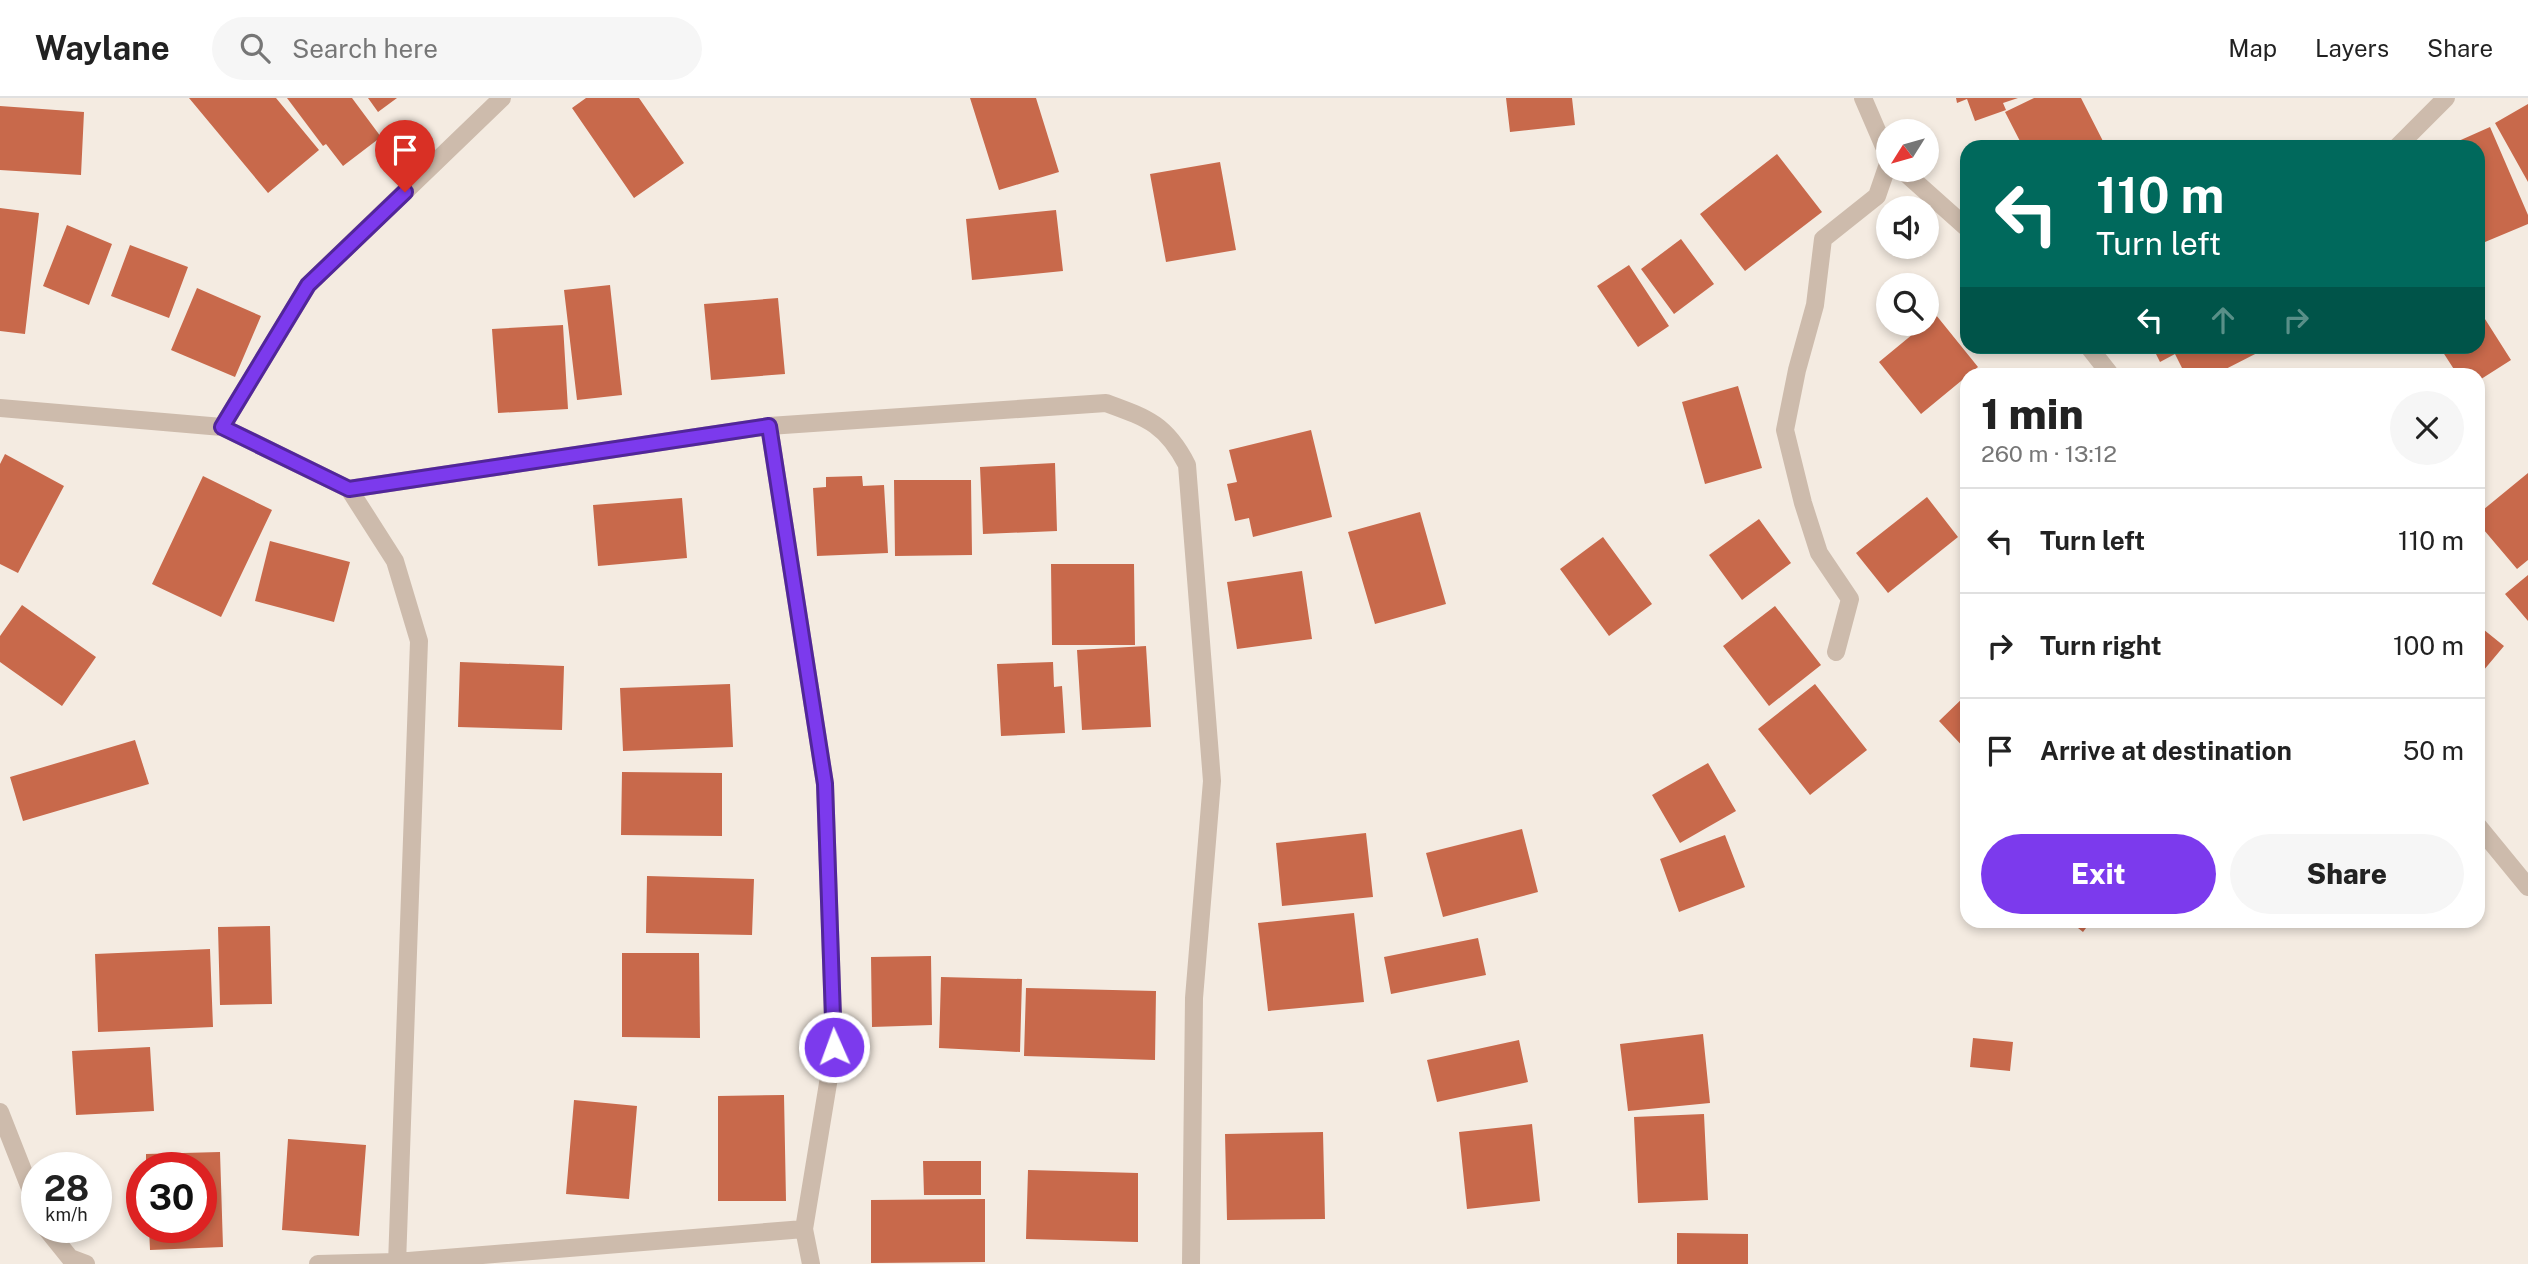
<!DOCTYPE html>
<meta charset="utf-8">
<style>
:root{--surface:#fff;--page:#f6f6f6;--text:#222;--muted:#767676;--line:#e0e0e0;--accent:#7c3aed}
body{margin:0;font-family:"Public Sans",sans-serif;background:var(--page);color:var(--text);height:100vh;display:flex;flex-direction:column;font-size:26px;white-space:nowrap}
*{box-sizing:border-box;margin:0}
p{font-size:23px;color:var(--muted)}
.icon{flex:none;width:38px;height:38px;fill:none;stroke:currentColor;stroke-width:2;stroke-linecap:round;stroke-linejoin:round}
.map{position:relative;flex:1;overflow:hidden}
.side{position:absolute;left:1960px;top:270px;width:525px;height:560px;display:flex;flex-direction:column;background:var(--surface);border-radius:21px;box-shadow:0 4px 10px #0003}
.side>*{flex:none}
.top-card{position:absolute;left:1960px;top:42px;width:525px;height:214px;border-radius:21px;box-shadow:0 4px 10px #0003;background:#00695c;color:#fff;overflow:hidden}
.needle{width:46px;rotate:233deg}
.buttons{position:absolute;left:1876px;top:21px;display:grid;gap:14px}
.buttons a{display:grid;place-items:center;width:63px;height:63px;border-radius:50%;background:var(--surface);box-shadow:0 4px 10px #0003;font-size:35px}
.speed{position:absolute;left:21px;top:1054px;display:flex;gap:14px;font-size:35px;font-weight:700;text-align:center}
.speed>*{display:grid;place-content:center;width:91px;height:91px;border-radius:50%;background:var(--surface);box-shadow:0 4px 10px #0003;line-height:1}
.speed small{font-size:18px;font-weight:400}
.speed .limit{border:10px solid #d22;background:#fff;color:#111}
.pin{position:absolute;display:grid;place-items:center;width:60px;height:60px;color:#fff;margin:-72px -30px;border-radius:50% 50% 50% 0;rotate:-45deg;box-shadow:0 0 7px #0007}
.pin .icon{rotate:45deg}
.me{position:absolute;width:77px;margin:-38px;rotate:358deg;stroke-linejoin:round;filter:drop-shadow(0 0 5px #0008)}
.turn{display:flex;align-items:center;gap:24px;height:147px;padding:0 21px;font-size:32px}
.turn .icon{width:91px;height:91px;stroke-width:2.5}
.turn b{display:block;font-size:49px;line-height:60px}
.lanes{display:flex;align-items:center;height:66px;padding:0 21px;background:#0003;justify-content:center;gap:35px;direction:ltr}
.lanes .off{opacity:.35}
.round{display:grid;place-items:center;flex:none;width:74px;height:74px;border-radius:37px;background:var(--page)}
.summary{display:flex;align-items:center;justify-content:space-between;height:119px;padding:0 21px}
h1{font-size:42px;font-weight:800;line-height:52px}
.primary-button{display:flex;gap:14px;margin-top:auto;padding:14px 21px}
.primary-button a{flex:1;height:80px;border-radius:42px;background:var(--accent);color:#fff;font-size:28px;font-weight:800;line-height:80px;text-align:center}
.primary-button a+a{background:var(--page);color:var(--text)}
ul{padding:0;list-style:none}
li{display:flex;align-items:center;gap:21px;height:105px;padding:0 21px;border-top:2px solid var(--line)}
li div{flex:1}
li b{display:block;font-size:26px}
li em{font-style:normal}
header{display:flex;align-items:center;gap:42px;box-sizing:border-box;height:98px;padding:0 35px;background:var(--surface);border-bottom:2px solid var(--line)}
header strong{font-size:33px}
nav{display:flex;gap:38px;margin-inline-start:auto;font-size:24px}
.search{width:490px;height:63px;background:var(--page);display:flex;align-items:center;gap:18px;box-sizing:border-box;padding:0 24px;border-radius:38px;color:var(--muted);font-size:26px}
.map>svg:first-child{display:block}
.building{fill:#c8694b}
.lines{fill:none;stroke-linecap:round;stroke-linejoin:round}
.minor{stroke:#cdbbac;stroke-width:18}
.route-casing{stroke:#51269a;stroke-width:18}
.route{stroke:#7c3aed;stroke-width:12}
</style>
<header>
<strong>Waylane</strong>
<div class="search"><svg class="icon" aria-label="search" viewBox="0 0 24 24"><circle cx="10" cy="10" r="6"/><path d="M15 15l6 6"/></svg>Search here</div>
<nav><a>Map</a><a>Layers</a><a>Share</a></nav>
</header>
<div class="map">
<svg width="2528" height="1166" viewBox="0 0 2528 1166">
<rect width="100%" height="100%" fill="#f4ebe1"/>
<!-- building -->
<path class="building" d="M189,0h87l43,52 -51,43z
M287,0h65l29,39 -38,29 -17,-22 -3,2z
M368,0h29l-19,14z
M586,0h53l45,65 -50,35 -62,-90z
M970,0h66l23,74 -60,18z
M1506,0h66l3,27 -65,7z
M1956,0h62l-15,5 3,7 -31,11 -8,-22 -10,4z
M2034,0h47l25,49h-83l-18,-35z
M2528,6v78l-33,-59z
M0,8l84,6 -3,63 -81,-5z
M2490,29l38,88v9l-43,18 -7,-17v-78h-33z
M1777,56l45,58 -77,59 -45,-57z
M1220,64l16,88 -70,12 -16,-88z
M0,110l39,5 -14,121 -25,-3z
M1056,112l7,61 -91,9 -6,-61z
M67,127l45,19 -23,61 -46,-19z
M1681,141l33,45 -40,30 -33,-45z
M130,147l58,22 -19,51 -58,-22z
M1629,167l40,61 -31,21 -41,-61z
M610,187l12,110 -45,5 -13,-110z
M197,190l64,28 -26,61 -64,-27z
M778,200l7,76 -74,6 -7,-76z
M2478,210l33,52 -33,21v-7h-21l-18,-28h39z
M1936,217l42,52 -57,47 -42,-52z
M563,227l5,84 -70,4 -6,-84z
M2152,248h107l2,5 -45,23h-31l-10,-20 -15,8z
M1738,288l24,82 -57,16 -23,-82z
M1311,332l21,87 -79,20 -4,-19 -14,3 -8,-37 10,-2 -8,-32z
M5,356l59,32 -46,87 -18,-9v-100z
M1055,365l2,68 -74,3 -3,-67z
M2528,375v87l-11,9 -39,-46v-9z
M203,378l69,34 -51,107 -69,-33z
M862,378l1,10 21,-1 4,68 -71,3 -4,-68 13,-1v-10z
M894,382h77l1,75 -77,1z
M1927,399l31,40 -70,56 -32,-40z
M682,400l5,60 -89,8 -5,-61z
M1420,414l26,92 -71,20 -27,-92z
M1759,421l32,44 -49,37 -33,-45z
M1603,439l49,67 -43,32 -49,-67z
M270,443l80,21 -16,60 -79,-21z
M1051,466h83l1,81h-83z
M1302,473l10,68 -75,10 -10,-67z
M2528,477v46l-23,-27z
M22,507l74,52 -34,49 -62,-44v-26z
M1775,508l46,59 -52,41 -46,-60z
M2478,527l26,21 -26,31z
M1146,548l5,81 -69,3 -5,-80z
M460,564l104,4 -2,64 -104,-3z
M1053,564l1,25 8,-1 3,47 -64,3 -4,-72z
M730,586l3,63 -110,4 -3,-63z
M1815,586l52,66 -57,45 -52,-66z
M1967,596v57l-28,-30z
M135,642l14,44 -126,37 -13,-44z
M1708,665l28,48 -56,32 -28,-48z
M622,674l100,1v63l-101,-1z
M1522,731l16,63 -95,25 -17,-64z
M1366,735l7,64 -91,9 -6,-63z
M1725,737l20,52 -66,25 -19,-53z
M647,778l107,3 -2,56 -106,-2z
M1354,815l10,89 -96,9 -10,-88z
M2068,822h24l-9,12z
M270,828l2,78 -52,1 -2,-78z
M1478,840l8,37 -95,19 -7,-37z
M210,851l3,78 -115,5 -3,-78z
M622,855h77l1,85 -78,-1z
M931,858l1,69 -60,2 -1,-70z
M941,879l81,2 -2,73 -81,-4z
M1026,890l130,3 -1,69 -131,-4z
M1703,936l7,69 -82,8 -8,-67z
M1973,940l40,4 -3,29 -40,-4z
M1519,942l9,42 -91,20 -10,-42z
M150,949l4,64 -78,4 -4,-64z
M784,997l2,106h-68v-105z
M574,1002l63,6 -8,93 -63,-5z
M1704,1016l4,86 -70,3 -4,-86z
M1532,1026l8,77 -73,8 -8,-77z
M1323,1034l2,87 -98,1 -2,-86z
M288,1041l78,6 -7,91 -77,-6z
M220,1054l3,95 -73,3 -1,-23h52v-60h-55v-13z
M923,1063h58v34h-57z
M1028,1072l110,3v69l-112,-3z
M985,1101v63l-114,1v-63z
M1677,1135l71,1v30h-71z"/>
<g class="lines">
<!-- minor -->
<path class="minor" d="M1863,0l25,58
M2397,49l49,-49
M1902,72l65,58
M2088,248l22,28
M0,310l222,19 127,62 46,72 24,80 -22,623
M769,328l56,358 9,263 -30,182
M222,329l86,-142 194,-187
M349,391l420,-63 337,-23c41,15 60,21 81,62l25,316 -18,217 -3,266
M1836,554l14,-53 -31,-46 -16,-50 -18,-73 12,-60 18,-65 8,-66 54,-43 11,-32
M2478,728l50,61
M0,1014l37,94
M45,1129l25,31 16,6
M318,1166l78,-2 408,-33 7,35"/>
</g>
<g class="lines">
<defs>
<path id="route" d="M405,94l-97,93 -86,142 127,62 420,-63 56,358 9,263"/>
</defs>
<!-- route casing -->
<use href="#route" class="route-casing"/>
<!-- route -->
<use href="#route" class="route"/>
</g>
</svg>
<div class="buttons">
<a><svg class="needle" viewBox="-14 -14 28 28"><path d="M0-13l5 13h-10z" fill="#e53935"/><path d="M0 13l5-13h-10z" fill="#767676"/></svg></a>
<a><svg class="icon" aria-label="sound" viewBox="0 0 24 24"><path d="M4 9h4l5-4v14l-5-4H4zM17 9q2 3 0 6"/></svg></a>
<a><svg class="icon" aria-label="search" viewBox="0 0 24 24"><circle cx="10" cy="10" r="6"/><path d="M15 15l6 6"/></svg></a>
</div>
<div class="speed"><div>28<small>km/h</small></div><div class="limit">30</div></div>
<div class="pin" style="left:405px;top:94px;background:#d93025"><svg class="icon" aria-label="arrive" viewBox="0 0 24 24"><path d="M6 21V4h12l-3 4 3 4H6"/></svg></div>
<svg class="me" style="left:834px;top:949px" viewBox="-20 -20 40 40"><circle r="17" fill="#7c3aed" stroke="#fff" stroke-width="3"/><path d="M0-11L8 9 0 5-8 9z" fill="#fff"/></svg>
<div class="top-card">
<div class="turn"><svg class="icon" aria-label="left" viewBox="0 0 24 24"><path d="M17 20v-9H6M10 6l-5 5 5 5"/></svg><div><b>110 m</b>Turn left</div></div>
<div class="lanes"><svg class="icon" aria-label="left" viewBox="0 0 24 24"><path d="M17 20v-9H6M10 6l-5 5 5 5"/></svg><svg class="icon off" aria-label="ahead" viewBox="0 0 24 24"><path d="M12 20V5M6 11l6-6 6 6"/></svg><svg class="icon off" aria-label="right" viewBox="0 0 24 24"><path d="M7 20v-9h11M14 6l5 5-5 5"/></svg></div>
</div>
<section class="side">
<div class="summary"><div><h1>1 min</h1><p>260 m · 13:12</p></div><a class="round"><svg class="icon" aria-label="close" viewBox="0 0 24 24"><path d="M6 6l12 12M18 6L6 18"/></svg></a></div>
<ul>
<li><svg class="icon" aria-label="left" viewBox="0 0 24 24"><path d="M17 20v-9H6M10 6l-5 5 5 5"/></svg><div><b>Turn left</b></div><em>110 m</em></li>
<li><svg class="icon" aria-label="right" viewBox="0 0 24 24"><path d="M7 20v-9h11M14 6l5 5-5 5"/></svg><div><b>Turn right</b></div><em>100 m</em></li>
<li><svg class="icon" aria-label="arrive" viewBox="0 0 24 24"><path d="M6 21V4h12l-3 4 3 4H6"/></svg><div><b>Arrive at destination</b></div><em>50 m</em></li>
</ul>
<div class="primary-button"><a>Exit</a><a>Share</a></div>
</section>
</div>
